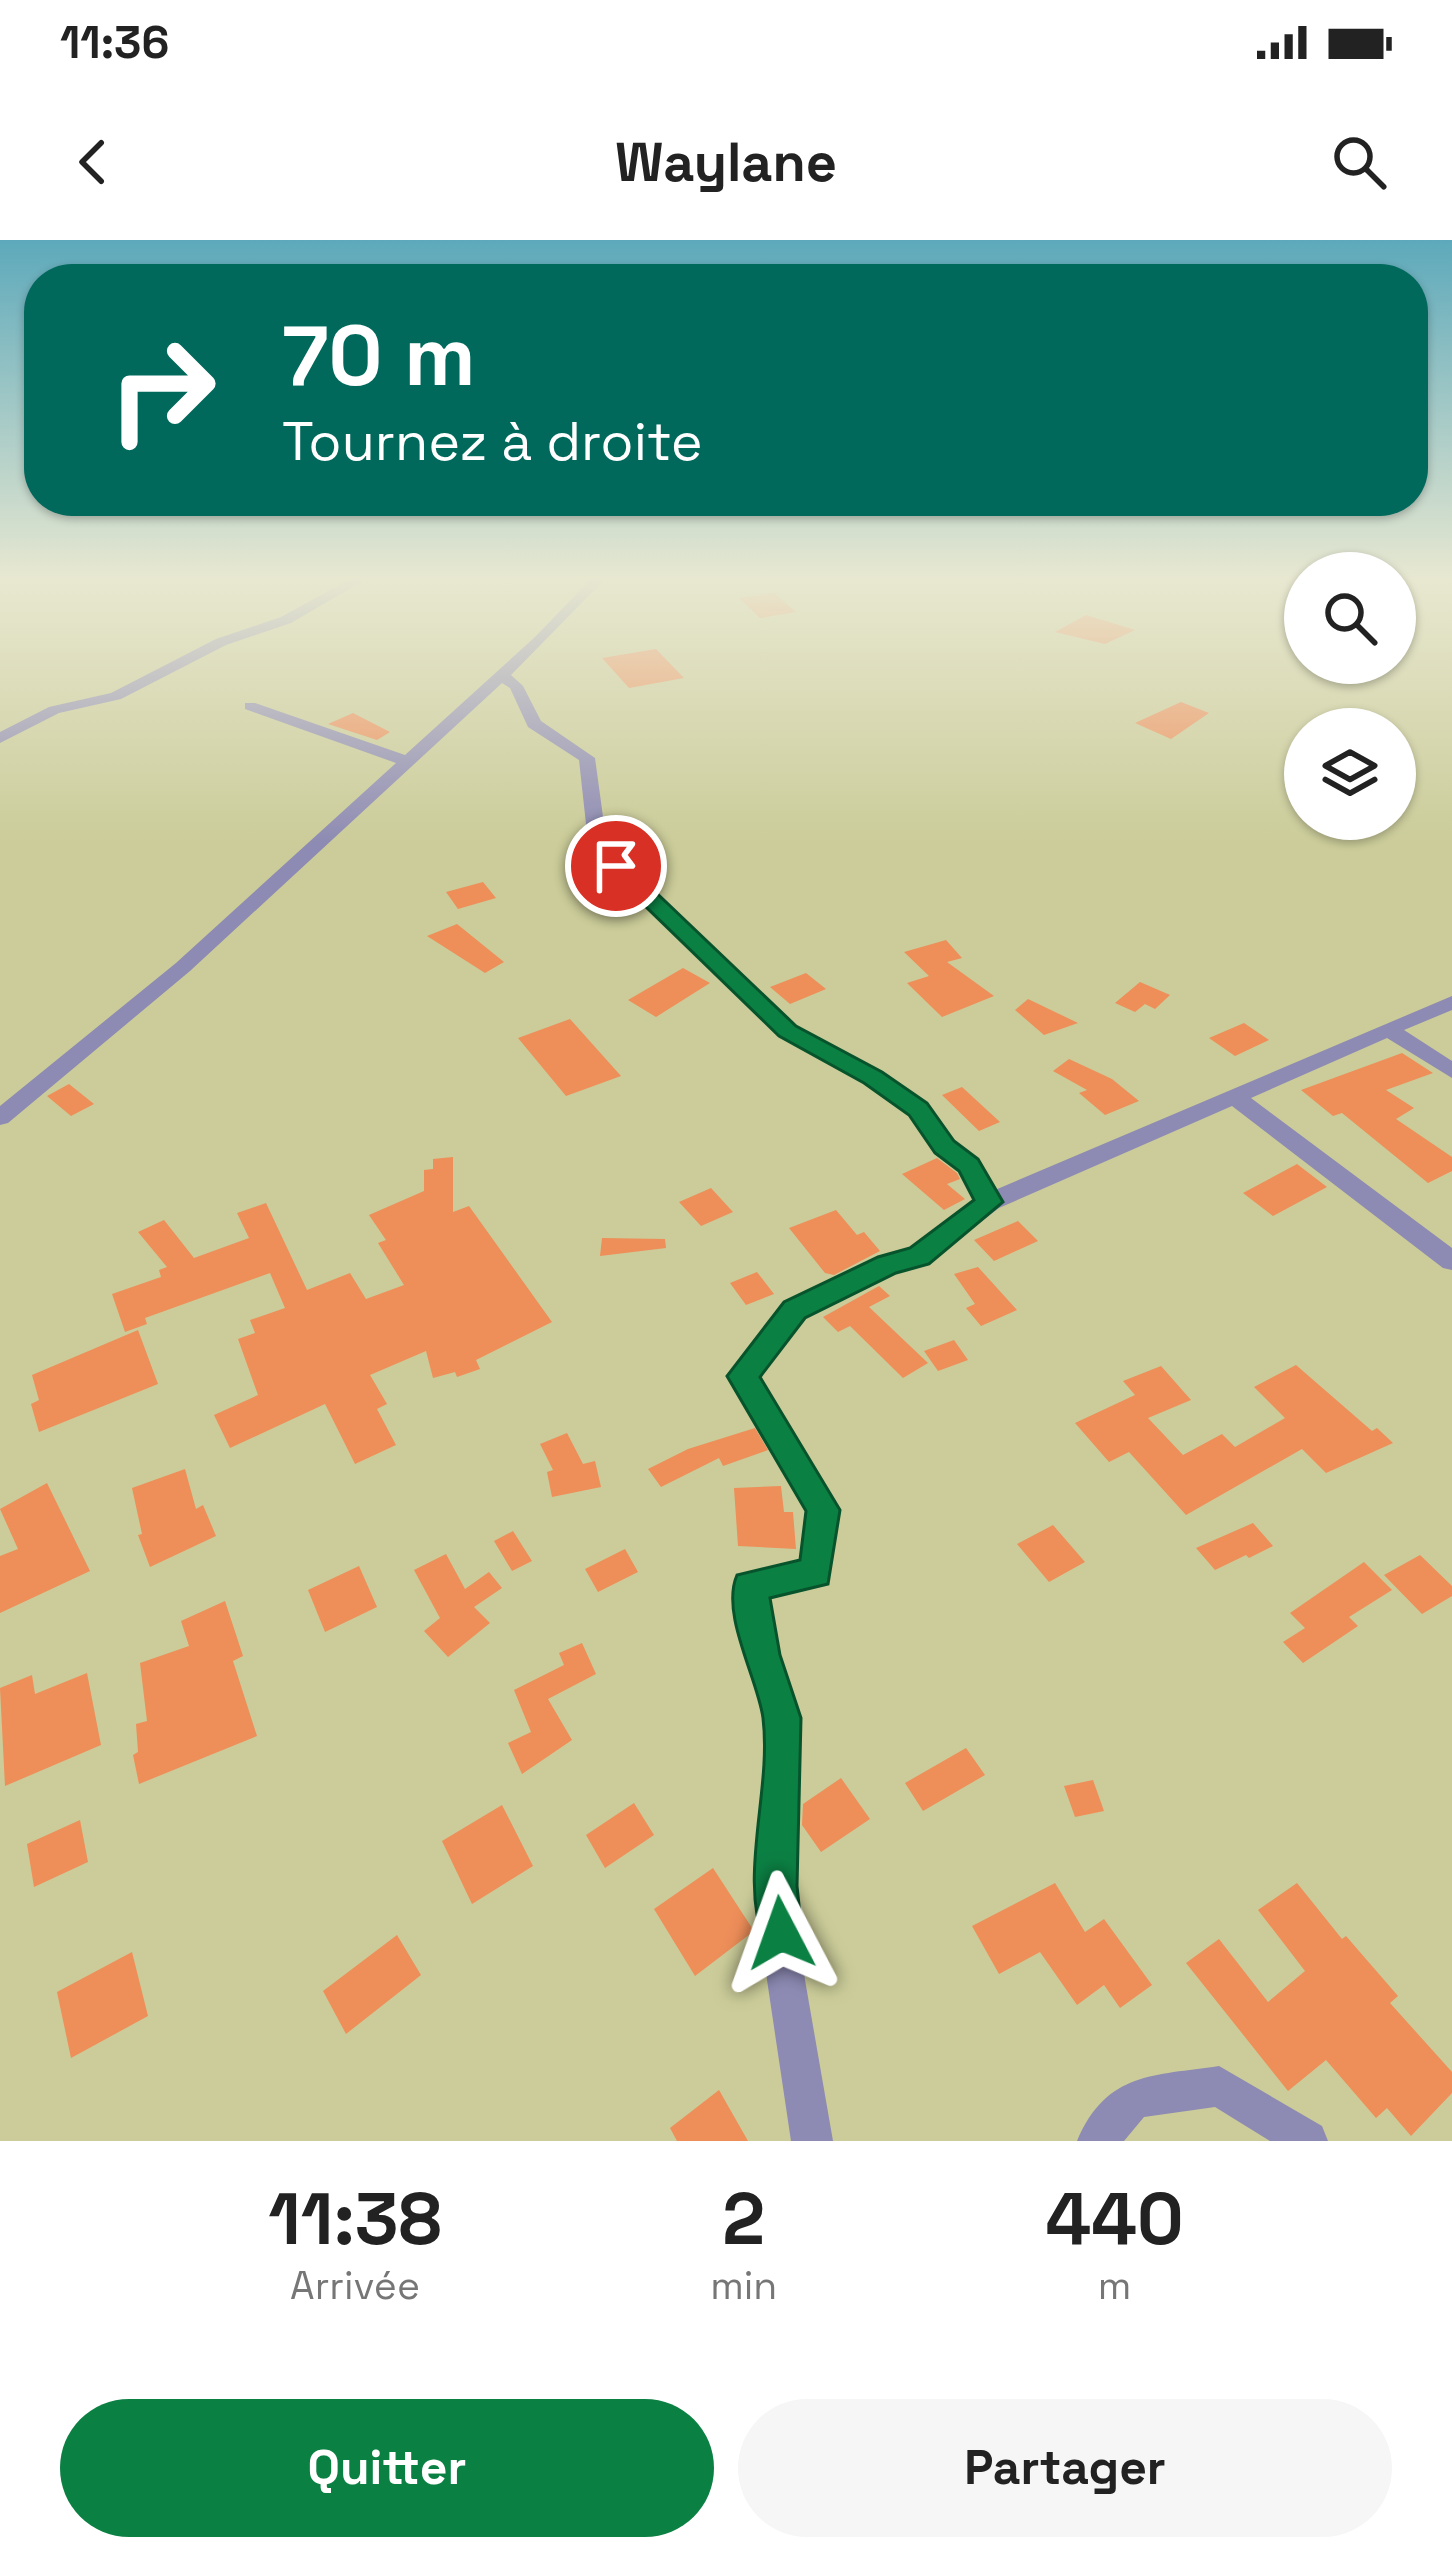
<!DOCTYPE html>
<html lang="fr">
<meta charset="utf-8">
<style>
:root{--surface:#fff;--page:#f6f6f6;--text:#222;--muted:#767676;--accent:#0b8043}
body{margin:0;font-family:"Space Grotesk",sans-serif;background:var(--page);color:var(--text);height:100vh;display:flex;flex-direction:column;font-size:45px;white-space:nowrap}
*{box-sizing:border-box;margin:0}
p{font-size:39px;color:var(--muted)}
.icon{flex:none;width:66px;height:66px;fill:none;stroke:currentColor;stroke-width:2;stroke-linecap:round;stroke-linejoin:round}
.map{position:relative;height:1901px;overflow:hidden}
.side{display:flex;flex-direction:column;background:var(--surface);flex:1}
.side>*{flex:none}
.guide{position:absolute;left:24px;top:24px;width:1404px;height:252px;border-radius:48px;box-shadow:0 3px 9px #0004;background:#00695c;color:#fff;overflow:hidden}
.controls{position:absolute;left:1284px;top:312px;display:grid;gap:24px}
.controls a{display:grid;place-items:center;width:132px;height:132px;border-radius:50%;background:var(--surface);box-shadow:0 3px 9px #0004;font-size:60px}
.pin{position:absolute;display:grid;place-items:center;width:102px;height:102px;color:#fff;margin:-51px;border:6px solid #fff;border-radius:50%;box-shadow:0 3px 12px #0007}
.me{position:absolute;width:132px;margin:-66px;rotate:356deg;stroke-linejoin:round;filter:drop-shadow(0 0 9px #0008)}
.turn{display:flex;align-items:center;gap:42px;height:252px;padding:0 60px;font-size:54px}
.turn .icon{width:156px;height:156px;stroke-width:2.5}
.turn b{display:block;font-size:84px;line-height:102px}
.eta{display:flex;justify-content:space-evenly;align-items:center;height:204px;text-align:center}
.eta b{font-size:72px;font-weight:700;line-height:84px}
.action{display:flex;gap:24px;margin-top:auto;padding:24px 60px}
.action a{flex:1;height:138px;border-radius:72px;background:var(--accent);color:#fff;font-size:48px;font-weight:700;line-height:138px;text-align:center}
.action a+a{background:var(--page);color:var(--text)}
.status{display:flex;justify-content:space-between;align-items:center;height:84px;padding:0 60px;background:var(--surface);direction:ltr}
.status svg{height:33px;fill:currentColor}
header{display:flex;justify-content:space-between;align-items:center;height:156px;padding:0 60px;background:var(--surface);font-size:54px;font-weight:700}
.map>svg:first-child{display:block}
.building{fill:#ee8e59}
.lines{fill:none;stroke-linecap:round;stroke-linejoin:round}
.minor{fill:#8d8ab3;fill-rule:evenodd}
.route{fill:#0b8043;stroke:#07532c;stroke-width:3}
</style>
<div class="status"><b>11:36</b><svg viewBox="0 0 49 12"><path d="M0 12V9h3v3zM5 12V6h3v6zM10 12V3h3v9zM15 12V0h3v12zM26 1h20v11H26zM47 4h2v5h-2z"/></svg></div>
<header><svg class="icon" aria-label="back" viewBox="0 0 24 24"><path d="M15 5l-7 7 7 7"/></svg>Waylane<svg class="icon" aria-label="search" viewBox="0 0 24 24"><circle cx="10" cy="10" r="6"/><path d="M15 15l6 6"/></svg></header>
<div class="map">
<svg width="1452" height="1901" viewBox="0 0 1452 1901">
<rect width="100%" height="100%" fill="#cbcc99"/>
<!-- building -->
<path class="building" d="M774,353l22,19 -36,6 -21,-20z
M1086,375l23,7 26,8 -30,14 -50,-12z
M656,409l28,29 -55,10 -27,-30z
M1181,462l28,11 -38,26 -36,-16z
M353,473l37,19 -13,8 -49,-16z
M483,642l13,16 -38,11 -12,-17z
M457,684l47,38 -19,11 -58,-37z
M946,700l16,18 -15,4 47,34 -52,21 -35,-34 22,-7 -25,-24z
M683,728l27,15 -54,34 -28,-17z
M806,733l20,16 -36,15 -20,-17z
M1140,742l30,13 -15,14 -10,-5 -10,8 -20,-9z
M1028,759l50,24 -34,12 -29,-25z
M570,779l51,57 -55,20 -48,-58z
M1244,783l25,17 -34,16 -26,-18z
M1402,813l31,20 -47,17 28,18 -18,11 56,38v14l-24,12 -86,-70 -9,3 -32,-26z
M1069,819l43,20 27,22 -34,14 -26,-22 8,-3 -34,-19z
M69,844l25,20 -23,12 -24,-20z
M962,847l38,35 -21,9 -37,-36z
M453,917v55l16,-6 83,116 -76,38 4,9 -23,8 -2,-5 -22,6 -7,-27 -56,24 17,29 -10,5 19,36 -41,19 -30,-60 -95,44 -16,-33 44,-20 -20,-56 17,-6 -5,-13 35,-12 -15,-35 -125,45 2,6 -22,8 -13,-38 49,-17 -2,-7 8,-3 -29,-35 26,-12 30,38 55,-20 -12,-25 29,-10 41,87 43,-17 16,26 38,-14 -26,-42 8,-3 -17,-25 55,-24v-21l9,-1v-10z
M937,918l20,15 3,6 -13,5 18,15 -21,11 -42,-36z
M1297,924l30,23 -54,29 -30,-23z
M711,948l22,24 -32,14 -22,-24z
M836,970l21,25 7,-3 16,19 -46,24 -9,-2 -36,-45z
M1018,981l20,20 -44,20 -20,-21z
M602,998l63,1 1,9 -66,8z
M978,1027l39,43 -36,16 -15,-18 9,-4 -21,-30z
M757,1032l17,22 -28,11 -16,-22z
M879,1046l11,10 -21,11 59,56 -25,15 -53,-52 -12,6 -15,-15z
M138,1090l20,54 -119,48 -8,-28 8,-4 -7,-25z
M954,1100l14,20 -30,11 -14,-20z
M1296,1125l76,66 5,-3 16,15 -67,30 -24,-24 -116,66 -57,-63 -20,10 -34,-39 60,-28 -12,-14 38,-15 30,34 -43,18 35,37 39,-21 13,13 50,-29 -31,-31z
M755,1188l13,22 -45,16 -4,-8 -58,29 -13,-18 40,-20z
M567,1193l16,31 12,-3 6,26 -49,10 -5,-25 6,-2 -13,-26z
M185,1229l11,40 7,-4 13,31 -66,31 -12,-32 4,-1 -10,-46z
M47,1243l43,88 -90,42v-57l18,-7 -18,-40z
M781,1246l3,26h9l3,37 -58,-3 -4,-58z
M1253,1283l20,23 -24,12 -3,-3 -31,15 -19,-22z
M1053,1285l32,37 -36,20 -32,-38z
M513,1291l19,30 -20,10 -18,-30z
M625,1309l13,23 -40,20 -13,-23z
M446,1314l19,35 24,-17 13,16 -28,19 16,16 -42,34 -24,-26 16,-13 -26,-48z
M1420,1315l32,31v10l-30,18 -38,-39z
M1364,1322l28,28 -43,27 9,9 -55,37 -20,-21 22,-14 -15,-15z
M359,1326l18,41 -52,25 -17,-42z
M225,1361l18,55 -10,5 24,75 -118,48 -6,-29 5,-3 -2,-28 11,-3 -7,-58 49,-17 -8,-25z
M582,1403l14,31 -48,25 24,41 -50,34 -14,-31 23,-11 -17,-42 50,-25 -5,-12z
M87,1433l14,72 -96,41 -5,-98 32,-13 3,19z
M966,1508l19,27 -62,36 -18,-28z
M841,1538l29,41 -49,33 -19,-27 1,-21z
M1093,1540l11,31 -29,6 -11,-31z
M634,1563l20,32 -49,33 -19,-33z
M502,1565l31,61 -61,38 -30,-63z
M80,1580l8,42 -54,25 -7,-43z
M713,1628l41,63 -59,45 -41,-67z
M1055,1643l30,49 19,-13 48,66 -32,23 -16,-23 -27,20 -37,-53 -41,22 -27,-48z
M1297,1643l45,56 4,-3 52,60 -8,7 62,69v21l-41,43 -24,-28 -11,10 -50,-58 -38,31 -102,-128 33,-24 49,63 37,-31 -47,-61z
M397,1695l24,40 -75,59 -23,-43z
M132,1712l16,64 -77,42 -14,-66z
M719,1850l29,51h-71l-7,-13z"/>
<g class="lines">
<!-- minor -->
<path class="minor" d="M352,338h16l-77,45 -65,22 -105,54 -62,14 -59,30v-11l49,-25 62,-14 105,-54 65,-22z
M592,338h14l-95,97 12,11 18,35 54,37 9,66 10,26 181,176 86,46 45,32 27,37 24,18 18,31 457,-194v14l-48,20 48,31v17l-65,-40 -136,60 201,150v22l-9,-2 -211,-162 -233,102 -71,54 -31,10 -93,45 -46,60 81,133 -13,73 -59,14 10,58 22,63 2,46 -7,122 11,94 28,161h-42l-24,-161 -9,-94 9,-122 -2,-46 -20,-63 -11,-68 5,-10 62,-15 8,-51 -80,-135 57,-73 93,-45 31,-9 67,-49 -17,-30 -23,-17 -27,-39 -45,-32 -84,-46 -171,-166 -24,-46 -7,-64 -51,-33 -18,-39 -8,-5 -312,288 -182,152 -8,2v-19l176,-143 220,-200 -151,-54v-6h10l150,52 130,-118z
M1219,1826l103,60 6,15h-58l-55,-34 -71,10 -20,24h-47c30,-70 77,-65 142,-75z"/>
</g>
<!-- sky -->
<linearGradient id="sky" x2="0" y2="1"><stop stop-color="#5da9bb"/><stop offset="0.56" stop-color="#e8e8d1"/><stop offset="1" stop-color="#e8e8d1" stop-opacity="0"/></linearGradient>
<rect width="1452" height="605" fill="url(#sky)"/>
<!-- route -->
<path class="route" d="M616,619l7,2 173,165 86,46 45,31 27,38 24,18 25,43 -74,62 -33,9 -91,45 -45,59 80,133 -12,74 -58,14 10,57 21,63 -4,168 5,47 -6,15 -15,6 -15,-6c-29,-72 6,-155 -3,-230 -5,-39 -43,-104 -26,-143l63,-15 6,-49 -79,-135 57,-74 94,-45 32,-9 64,-48 -15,-29 -24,-18 -26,-38 -45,-32 -85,-47 -171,-166v-9z"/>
</svg>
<div class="controls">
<a><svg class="icon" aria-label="search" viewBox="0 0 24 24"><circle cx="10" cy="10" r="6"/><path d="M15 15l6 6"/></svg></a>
<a><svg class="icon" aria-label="layers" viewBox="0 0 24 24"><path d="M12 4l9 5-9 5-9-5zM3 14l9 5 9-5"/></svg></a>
</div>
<div class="pin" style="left:616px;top:626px;background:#d93025"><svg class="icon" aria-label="arrive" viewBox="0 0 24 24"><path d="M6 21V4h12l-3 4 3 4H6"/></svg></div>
<svg class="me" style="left:781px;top:1693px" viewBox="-20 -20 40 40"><path d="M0-17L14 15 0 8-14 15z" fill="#0b8043" stroke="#fff" stroke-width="4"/></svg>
<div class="guide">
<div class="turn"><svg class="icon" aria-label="right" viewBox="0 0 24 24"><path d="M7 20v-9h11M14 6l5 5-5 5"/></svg><div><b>70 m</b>Tournez à droite</div></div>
</div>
</div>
<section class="side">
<div class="eta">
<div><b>11:38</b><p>Arrivée</p></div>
<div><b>2</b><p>min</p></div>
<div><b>440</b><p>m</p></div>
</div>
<div class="action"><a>Quitter</a><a>Partager</a></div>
</section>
